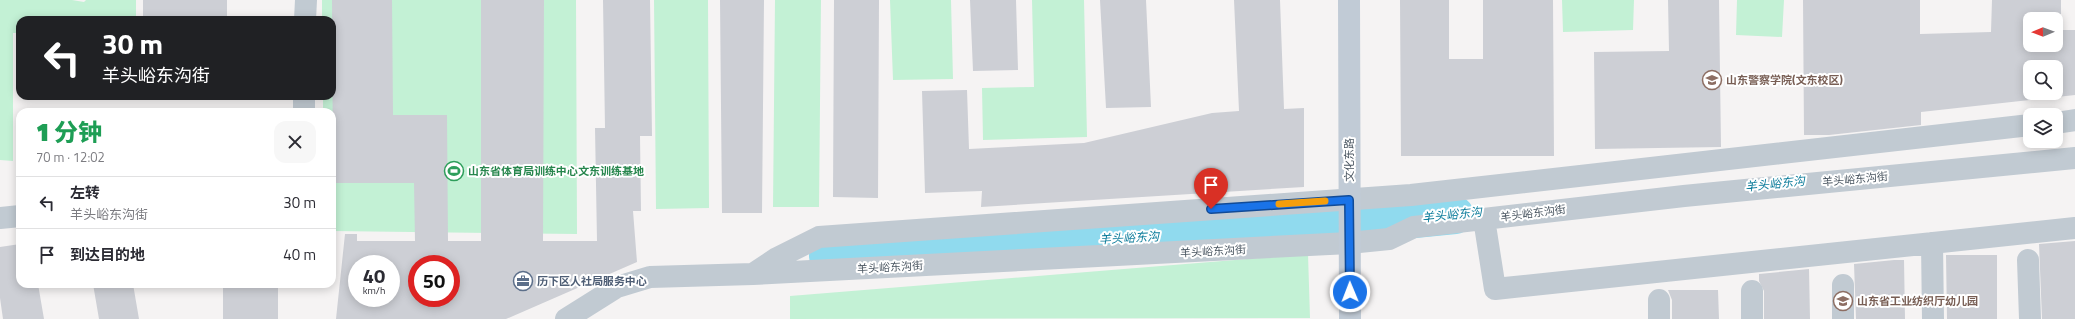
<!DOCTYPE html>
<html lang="zh">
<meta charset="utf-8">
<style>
:root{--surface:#fff;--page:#f7f7f7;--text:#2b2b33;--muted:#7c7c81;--line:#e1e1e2}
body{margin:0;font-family:"Titillium Web","Noto Sans SC",sans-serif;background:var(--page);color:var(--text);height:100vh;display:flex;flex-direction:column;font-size:15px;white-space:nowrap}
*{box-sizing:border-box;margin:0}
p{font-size:13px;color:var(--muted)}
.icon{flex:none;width:22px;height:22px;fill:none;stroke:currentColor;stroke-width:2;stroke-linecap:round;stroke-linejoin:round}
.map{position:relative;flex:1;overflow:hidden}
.panel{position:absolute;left:16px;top:108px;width:320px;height:180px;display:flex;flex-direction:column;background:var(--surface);border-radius:12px;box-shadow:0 2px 10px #0003}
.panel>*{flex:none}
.guide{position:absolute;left:16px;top:16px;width:320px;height:84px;border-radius:12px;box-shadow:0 2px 10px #0003;background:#202124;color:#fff;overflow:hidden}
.needle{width:26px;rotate:269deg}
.tools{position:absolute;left:2023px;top:12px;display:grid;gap:8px}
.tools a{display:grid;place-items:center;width:40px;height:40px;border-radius:8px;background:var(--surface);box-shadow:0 2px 10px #0003;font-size:20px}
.speed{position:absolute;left:348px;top:255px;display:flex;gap:8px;font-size:20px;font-weight:700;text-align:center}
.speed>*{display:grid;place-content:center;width:52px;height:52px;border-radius:50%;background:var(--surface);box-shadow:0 2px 10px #0003;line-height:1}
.speed small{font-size:10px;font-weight:400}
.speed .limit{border:6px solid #d22;background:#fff;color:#111}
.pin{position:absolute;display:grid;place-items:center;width:34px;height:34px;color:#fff;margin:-41px -17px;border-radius:50% 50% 50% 0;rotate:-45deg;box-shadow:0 0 4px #0007}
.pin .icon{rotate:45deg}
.me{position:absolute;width:44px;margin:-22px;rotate:359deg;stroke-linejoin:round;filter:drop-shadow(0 0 3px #0008)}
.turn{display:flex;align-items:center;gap:14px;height:84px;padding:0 20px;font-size:18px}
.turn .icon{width:52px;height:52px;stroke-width:2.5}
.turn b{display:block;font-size:28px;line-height:34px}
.round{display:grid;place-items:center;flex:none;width:42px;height:42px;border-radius:12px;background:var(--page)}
.head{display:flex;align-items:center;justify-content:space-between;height:68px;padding:0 20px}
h1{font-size:24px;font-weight:800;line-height:30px;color:#1e9e55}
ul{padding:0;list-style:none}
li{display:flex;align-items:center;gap:12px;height:52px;padding:0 20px;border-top:1px solid var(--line)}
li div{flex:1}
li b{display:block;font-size:15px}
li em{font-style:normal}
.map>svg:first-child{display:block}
.green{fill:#c3f1d5}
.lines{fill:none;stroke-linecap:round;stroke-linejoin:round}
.river{stroke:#90daee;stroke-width:38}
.building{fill:#cdcfd5;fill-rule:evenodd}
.minor{stroke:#c1cad2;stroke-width:22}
.secondary{stroke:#c1cbd6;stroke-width:22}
.route-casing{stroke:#114b97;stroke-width:10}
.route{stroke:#1a73e8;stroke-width:7}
.slow{stroke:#f59e0b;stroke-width:7}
.labels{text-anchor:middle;stroke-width:4;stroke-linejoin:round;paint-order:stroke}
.education-label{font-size:11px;font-weight:bold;fill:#785e54;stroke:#fff;text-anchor:start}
.street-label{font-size:11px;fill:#4a5661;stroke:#fff}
.leisure-label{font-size:11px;font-weight:bold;fill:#27864d;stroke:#fff;text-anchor:start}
.service-label{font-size:11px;font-weight:bold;fill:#4e5e75;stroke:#fff;text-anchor:start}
.water-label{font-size:12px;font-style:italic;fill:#0c7c9b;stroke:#fff}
</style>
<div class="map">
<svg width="2075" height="319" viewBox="0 0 2075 319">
<rect width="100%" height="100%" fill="#f5f3f3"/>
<!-- green -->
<path class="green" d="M0,0h72l12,2 2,-2h50v20h-116v13h-7v128l-13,-1z
M322,0h254l1,234 -245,-3v-119h-9v-16h9v-76h-10z
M654,0h54l1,208 -53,1z
M775,0h46l-2,207h-46z
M890,0h61l2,79 -60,1z
M1032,0h52l3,137 -104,3 -1,-52 52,-1z
M1562,0h72l-1,30 -70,2z
M1737,0h47l-2,37 -46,-2z
M1308,254l2,64 -520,1v-23z"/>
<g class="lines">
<!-- river -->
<path class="river" d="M828,256l546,-33 81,-8"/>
</g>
<!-- building -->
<path class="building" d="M143,0h84v20h-84z
M332,0h60l1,115h54l1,126h33v-241h63l-1,241h54l-2,-113h10l-2,-128h47l2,136h-12l1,75h-8l4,51 -131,57h-170l9,-85h12v7h58l-1,-58h-81zM357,264h34v34h-34zM417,264h34v34h-34z
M720,0h44l-2,213h-40z
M834,0h45l-1,198 -45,-1z
M970,0h46l2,70 -45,1z
M1100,0h46l5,107 -45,1z
M1234,0h46l4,109 20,-1v79l-323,20 1,-16 -57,2 -3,-102 45,-1 2,59 115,-6 128,-30 27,-2z
M1400,0h49v59h34v-59h70l1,156h-153z
M1668,0h51l2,147 -126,2 -1,-97 75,-1z
M1803,0h117v34l71,-2 1,-32h69v30h14v65l-154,17v13l-92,10h-25zM2030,19h26v26h-26zM2030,67h26v26h-26z
M2075,241v78h-33l-3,-75z
M20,244v40h18l6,35h-41l-3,-21v-51z
M1946,255h51v64h-50z
M1894,260h10l1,59h-49l-2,-55z
M1809,269l1,50h-46v-28l-5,-10v-7z
M93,284h40l6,35h-40z
M223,284h55v35h-55z
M1668,290h50l1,29h-47v-19z"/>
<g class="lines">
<!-- minor -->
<path class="minor" d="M305,20l1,-20
M304,112v-16
M2056,123l19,-3
M0,218l20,-2
M1484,219l11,70 580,-61
M1932,243l1,76
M2028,260l2,59
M753,274l24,-16 42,-21 592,-42 619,-70
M1843,285v34
M1752,291v28
M1659,300v19
M566,319l51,-32 33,-10 103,-3 596,-31 40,-4 25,-12 270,-31 391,-38"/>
<!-- secondary -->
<path class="secondary" d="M1349,0l1,319"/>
</g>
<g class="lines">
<defs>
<path id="route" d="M1211,209l138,-9 1,92"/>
</defs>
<!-- route casing -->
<use href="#route" class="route-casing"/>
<!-- route -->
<use href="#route" class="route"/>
<!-- slow -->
<path class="slow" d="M1279,204l46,-3"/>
</g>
<!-- icons -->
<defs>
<symbol id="university-ring" viewBox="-11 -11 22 22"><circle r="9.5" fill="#fff" stroke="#8d6e63" stroke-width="1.5"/><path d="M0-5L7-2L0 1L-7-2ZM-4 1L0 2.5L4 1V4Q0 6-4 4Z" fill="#8d6e63"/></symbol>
<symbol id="stadium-ring" viewBox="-11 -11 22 22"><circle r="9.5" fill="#fff" stroke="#2e9e5b" stroke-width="1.5"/><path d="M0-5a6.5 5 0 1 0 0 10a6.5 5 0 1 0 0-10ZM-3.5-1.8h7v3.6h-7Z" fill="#2e9e5b"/></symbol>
<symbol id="office-ring" viewBox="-11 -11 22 22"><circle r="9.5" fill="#fff" stroke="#5c6f8a" stroke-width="1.5"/><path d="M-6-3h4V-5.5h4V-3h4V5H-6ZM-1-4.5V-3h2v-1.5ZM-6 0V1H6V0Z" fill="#5c6f8a"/></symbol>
<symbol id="school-ring" viewBox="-11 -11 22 22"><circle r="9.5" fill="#fff" stroke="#8d6e63" stroke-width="1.5"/><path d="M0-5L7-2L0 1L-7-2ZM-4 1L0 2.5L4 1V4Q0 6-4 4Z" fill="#8d6e63"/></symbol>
</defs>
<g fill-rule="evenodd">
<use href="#university-ring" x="1701" y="69" width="22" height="22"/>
<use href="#stadium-ring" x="443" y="160" width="22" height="22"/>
<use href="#office-ring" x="512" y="270" width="22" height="22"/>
<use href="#school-ring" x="1832" y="290" width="22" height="22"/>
</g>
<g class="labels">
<!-- education labels -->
<g class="education-label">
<text x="1726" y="84">山东警察学院(文东校区)</text>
<text x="1857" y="305">山东省工业纺织厅幼儿园</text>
</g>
<!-- street labels -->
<g class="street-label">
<text transform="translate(1349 160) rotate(-90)" y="4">文化东路</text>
<text transform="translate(1855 179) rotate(-5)" y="4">羊头峪东沟街</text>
<text transform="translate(1533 213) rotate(-7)" y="4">羊头峪东沟街</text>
<text transform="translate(1213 251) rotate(-3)" y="4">羊头峪东沟街</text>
<text transform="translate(890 267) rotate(-3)" y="4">羊头峪东沟街</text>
</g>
<!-- leisure labels -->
<g class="leisure-label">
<text x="468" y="175">山东省体育局训练中心文东训练基地</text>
</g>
<!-- service labels -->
<g class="service-label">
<text x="537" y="285">历下区人社局服务中心</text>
</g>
<!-- water labels -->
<g class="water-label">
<text transform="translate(1775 184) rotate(-6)" y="4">羊头峪东沟</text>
<text transform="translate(1452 215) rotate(-6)" y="4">羊头峪东沟</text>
<text transform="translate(1129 238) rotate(-3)" y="4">羊头峪东沟</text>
</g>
</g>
</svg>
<div class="tools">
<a><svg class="needle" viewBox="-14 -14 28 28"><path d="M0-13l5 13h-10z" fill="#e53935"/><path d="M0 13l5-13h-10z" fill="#7c7c81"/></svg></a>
<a><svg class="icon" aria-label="search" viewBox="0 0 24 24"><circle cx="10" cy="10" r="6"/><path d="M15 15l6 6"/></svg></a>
<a><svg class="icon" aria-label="layers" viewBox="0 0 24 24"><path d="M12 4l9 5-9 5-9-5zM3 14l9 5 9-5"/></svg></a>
</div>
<div class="speed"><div>40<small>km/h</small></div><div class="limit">50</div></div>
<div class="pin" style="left:1211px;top:209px;background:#d93025"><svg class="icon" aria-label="arrive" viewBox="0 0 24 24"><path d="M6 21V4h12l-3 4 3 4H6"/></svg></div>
<svg class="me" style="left:1350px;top:292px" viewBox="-20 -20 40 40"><circle r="17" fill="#1a73e8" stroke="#fff" stroke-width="3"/><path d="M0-11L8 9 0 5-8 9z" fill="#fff"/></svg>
<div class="guide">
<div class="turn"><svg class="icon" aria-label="left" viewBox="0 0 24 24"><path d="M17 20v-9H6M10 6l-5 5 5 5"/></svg><div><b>30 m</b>羊头峪东沟街</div></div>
</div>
<section class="panel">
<div class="head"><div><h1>1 分钟</h1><p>70 m · 12:02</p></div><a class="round"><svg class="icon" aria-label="close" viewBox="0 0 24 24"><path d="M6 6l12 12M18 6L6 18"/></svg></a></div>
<ul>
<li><svg class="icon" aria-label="left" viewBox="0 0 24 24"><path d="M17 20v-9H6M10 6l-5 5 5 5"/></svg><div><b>左转</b><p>羊头峪东沟街</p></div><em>30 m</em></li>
<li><svg class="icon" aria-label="arrive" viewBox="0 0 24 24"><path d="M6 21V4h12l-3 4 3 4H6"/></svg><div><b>到达目的地</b></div><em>40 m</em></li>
</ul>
</section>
</div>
